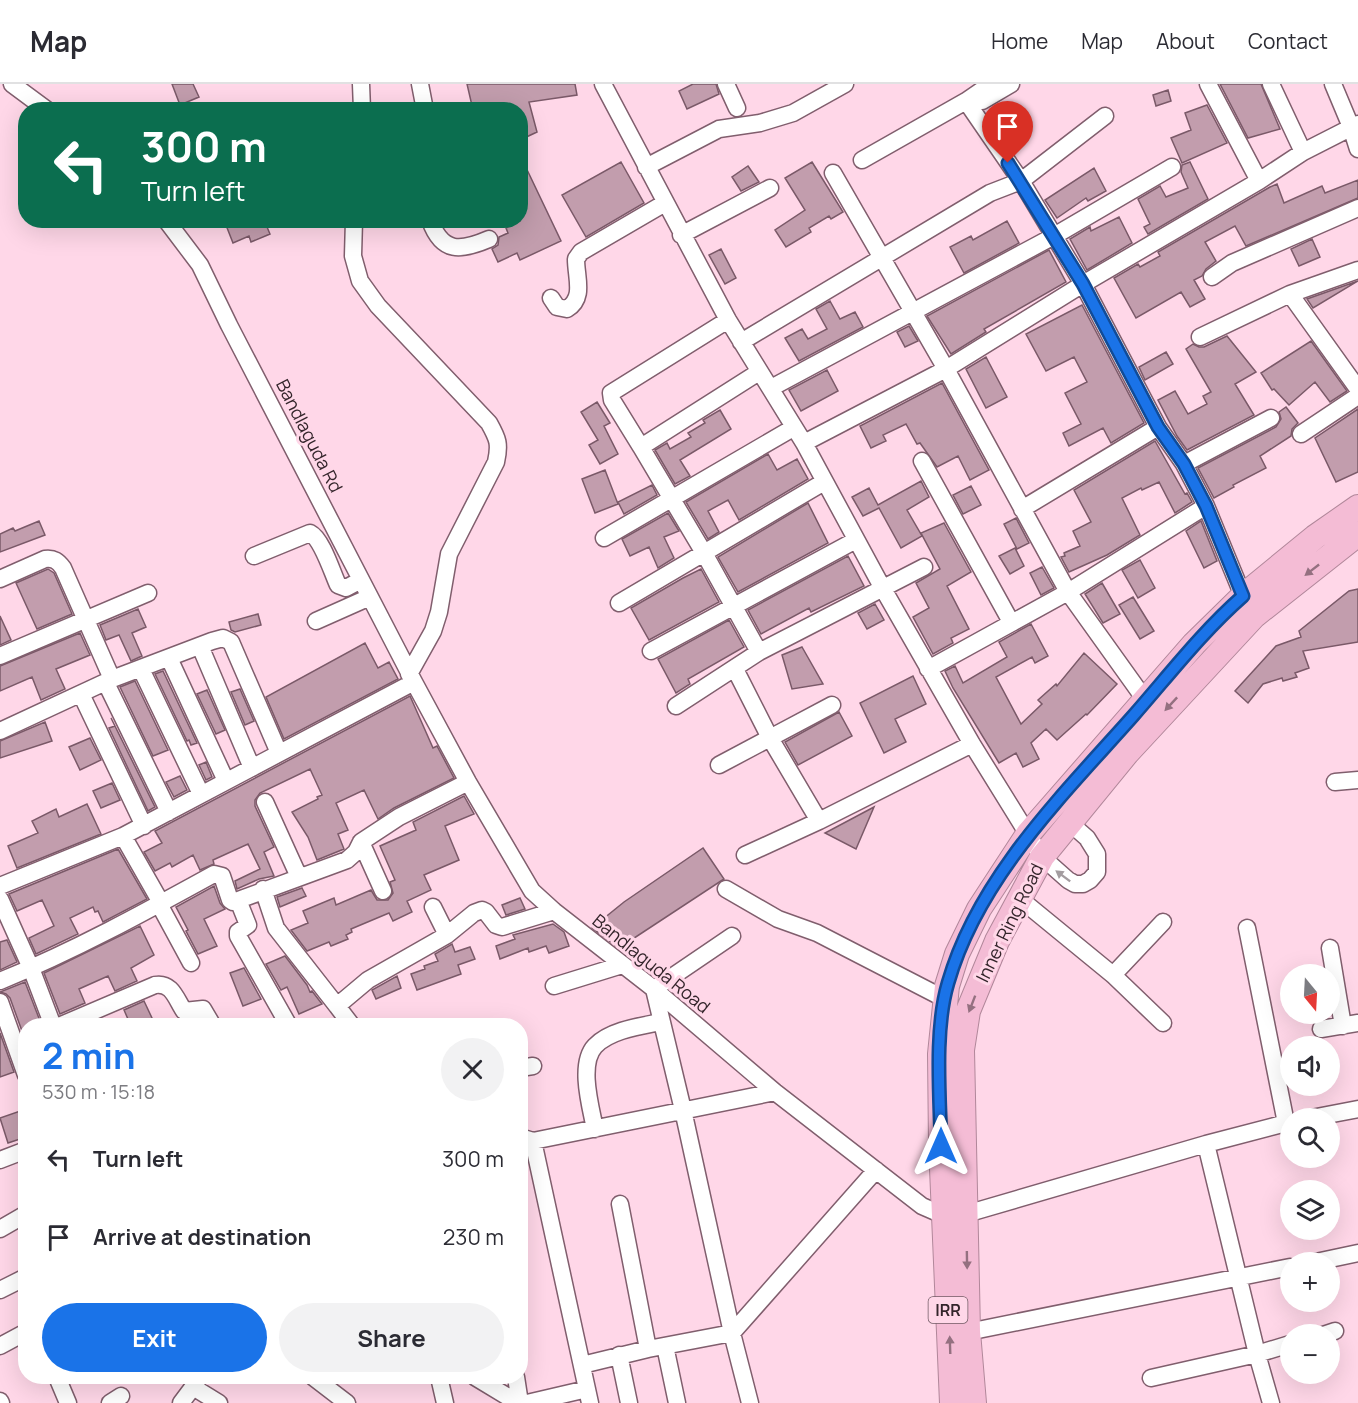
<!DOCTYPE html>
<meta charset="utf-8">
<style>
:root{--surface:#fff;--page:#f2f2f3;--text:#2b2b33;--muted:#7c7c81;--line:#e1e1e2;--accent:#1a73e8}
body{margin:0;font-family:Manrope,sans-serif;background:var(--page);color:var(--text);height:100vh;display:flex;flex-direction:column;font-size:22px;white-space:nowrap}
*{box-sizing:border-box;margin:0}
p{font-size:20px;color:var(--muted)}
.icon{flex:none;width:33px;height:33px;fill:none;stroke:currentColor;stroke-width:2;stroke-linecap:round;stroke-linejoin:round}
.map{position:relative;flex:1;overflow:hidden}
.drawer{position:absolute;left:18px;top:934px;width:510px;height:366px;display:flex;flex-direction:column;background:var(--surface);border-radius:24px;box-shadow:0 6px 24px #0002}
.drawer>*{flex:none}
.guide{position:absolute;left:18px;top:18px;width:510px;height:126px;border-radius:24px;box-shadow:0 6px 24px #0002;background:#0b6e4f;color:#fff;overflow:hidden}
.needle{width:39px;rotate:162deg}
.fabs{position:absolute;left:1280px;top:880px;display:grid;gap:12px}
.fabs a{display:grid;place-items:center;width:60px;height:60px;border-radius:50%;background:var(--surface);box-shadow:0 6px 24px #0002;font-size:30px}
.pin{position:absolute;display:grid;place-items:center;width:51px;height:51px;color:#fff;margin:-62px -26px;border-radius:50% 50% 50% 0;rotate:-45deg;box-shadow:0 0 6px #0007}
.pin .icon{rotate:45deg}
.me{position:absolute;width:66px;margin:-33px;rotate:0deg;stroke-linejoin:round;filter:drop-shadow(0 0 4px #0008)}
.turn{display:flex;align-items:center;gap:21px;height:126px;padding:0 24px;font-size:27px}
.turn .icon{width:78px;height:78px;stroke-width:2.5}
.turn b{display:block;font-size:42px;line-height:51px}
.round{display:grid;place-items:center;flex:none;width:63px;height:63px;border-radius:32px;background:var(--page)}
.headline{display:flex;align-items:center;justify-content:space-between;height:102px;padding:0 24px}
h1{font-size:36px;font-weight:700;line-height:45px;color:var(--accent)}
.action{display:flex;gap:12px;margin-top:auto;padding:12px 24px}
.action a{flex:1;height:69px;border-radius:36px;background:var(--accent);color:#fff;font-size:24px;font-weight:700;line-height:69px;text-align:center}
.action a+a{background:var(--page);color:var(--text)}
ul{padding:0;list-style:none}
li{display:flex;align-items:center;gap:18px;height:78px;padding:0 24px}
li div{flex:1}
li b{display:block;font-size:22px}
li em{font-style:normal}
header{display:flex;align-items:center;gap:36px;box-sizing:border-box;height:84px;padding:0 30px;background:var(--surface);border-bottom:2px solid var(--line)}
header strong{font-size:28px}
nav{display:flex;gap:33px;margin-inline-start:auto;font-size:21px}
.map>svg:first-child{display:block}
.building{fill:#c29dad;stroke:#7a5968;stroke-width:1.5}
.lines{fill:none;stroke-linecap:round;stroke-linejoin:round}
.minor-casing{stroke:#805e6d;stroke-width:19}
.highway-casing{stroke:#b1879a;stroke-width:26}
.minor{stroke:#fff;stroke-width:16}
.highway{stroke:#f4bcd5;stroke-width:24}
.oneway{fill:#947080}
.oneway2{fill:#a49da0}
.route-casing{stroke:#114b97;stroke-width:15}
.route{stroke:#1a73e8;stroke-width:10}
.labels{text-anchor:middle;stroke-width:6;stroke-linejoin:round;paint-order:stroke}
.shield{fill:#ffd7e8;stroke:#715a64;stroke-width:1.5}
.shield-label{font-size:16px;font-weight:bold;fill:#34252b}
.street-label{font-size:18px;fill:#34252b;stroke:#ffd7e8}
</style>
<header>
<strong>Map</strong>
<nav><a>Home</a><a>Map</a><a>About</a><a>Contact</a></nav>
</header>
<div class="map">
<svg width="1358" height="1319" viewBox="0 0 1358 1319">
<rect width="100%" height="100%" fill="#ffd7e8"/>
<!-- building -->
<path class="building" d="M172,0h21l6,13 -19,8z
M467,0h108l2,11 -48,7 8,30 -17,8v-30h-47z
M693,0h23l3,10 -32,15 -8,-18z
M1220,0h41l19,45 -32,9z
M1168,6l3,11 -15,5 -3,-11z
M1207,21l20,38 -45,20 -11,-25 20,-8 -6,-17z
M520,71l41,86 -41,19 -3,-7 -19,9 -6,-13 6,-4 1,-8 9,-4 -2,-5 14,-7z
M621,78l23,41 -58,34 -24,-42z
M812,78l31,50 -12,7 -2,-3 -20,12 2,4 -25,15 -11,-17 30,-20 -20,-32z
M1190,78l18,37 -60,35 -4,-7 6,-3 -12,-25 22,-13 6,11 22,-9 -7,-16 1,-7z
M748,82l11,16 -18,9 -9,-14z
M1094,84l12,23 -18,10 -2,-3 -29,20 -12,-18z
M1358,96v18l-112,48 -11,-20 -30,16 11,19 -10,8 -4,7 -8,4 11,19 -15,8 -9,-15 -45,26 -22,-40 24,-14 2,3 20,-11 -2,-4 112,-65 7,-3 7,19 38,-17 3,7z
M1119,133l13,26 -45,27 -17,-31 20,-12 1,4z
M224,136h40l6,14 -19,8 -2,-6 -16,7z
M1007,137l12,22 -55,30 -14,-26 21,-11 2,4z
M1312,155l8,18 -21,9 -8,-17z
M721,165l15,29 -11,6 -16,-29z
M1049,166l17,32 -82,47 2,3 -35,22 -24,-38z
M1358,197l-45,27 -6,-9z
M830,217l10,18 15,-7 8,15 -64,34 -14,-23 17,-9 6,10 19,-10 -11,-20z
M1082,221l62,118 -33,20 -8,-15 -34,18 -6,-13 18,-9 -16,-31 22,-11 -13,-25 -28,14 -20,-37z
M909,242l9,15 -13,6 -8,-15z
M1227,252l29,36 -21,12 19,31 -67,35 -10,-14 -19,-36 17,-9 13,23 19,-10 -4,-8 8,-4 -25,-43 7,-5 6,3h5z
M1311,257l36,50 -17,11 -15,-20 -26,23 -15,-16 -2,1 -11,-17z
M1166,268l7,12 -28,16 -6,-13z
M986,273l21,40 -21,11 -20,-39z
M827,286l11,21 -37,20 -12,-21z
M942,299l47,87 -19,10 -12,-24 -21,11 -17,-24 -3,1 -11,-20 -23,11 3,6 -15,7 -11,-22z
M597,318l13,21 -6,3 14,28 -18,10 -11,-19 9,-5 -17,-28z
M1286,323l12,16 -6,6 -1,7 -31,20 6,12 -33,17 1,2 -20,11 -16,-30 78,-41 5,-8 -2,-7z
M1358,325v63l-22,10 -21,-44z
M720,326l11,19 -51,31 10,16 -15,8 -20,-34 12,-7 3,6 21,-12 -3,-4 17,-10 -2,-3z
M1155,357l30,53 2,-1 5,9 -17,11 -16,-31 -17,8 -1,-2 -19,10 18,37 -33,20 -38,17 -8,-15 4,-1 -1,-3 16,-7 -7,-15 18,-9 -17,-32z
M768,370l9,16 20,-11 11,20 -69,41 -11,-20 -20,11 11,21 -11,7 -22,-37z
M605,386l13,34 -23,9 -13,-34z
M921,397l8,16 -22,13 15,26 -21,12 -22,-40 -16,8 -11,-19 17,-9 9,17z
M652,401l5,10 -33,19 -6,-12z
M971,402l10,19 -18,9 -10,-19z
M808,419l20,40 -90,49 -20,-35z
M668,429l11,18 -15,6 10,21 -16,10 -9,-21 -19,9 -8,-17z
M1016,434l13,25 -12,6 -13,-25z
M39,437l6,14 -45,17v-18l13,-6 2,3z
M1201,437l16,40 -13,7 -18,-37z
M944,439l27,49 -24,14 22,43 -18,9 2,5 -20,11 -20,-37 16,-9 -13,-25 24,-14 -19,-36z
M1015,464l9,18 -14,8 -11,-18z
M848,472l16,30 -53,26 -2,-4 -48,26 -13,-24z
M1140,476l15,28 -17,10 -16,-28z
M1042,483l12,21 -13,7 -11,-22z
M48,485l6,4 18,41 -35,15 -21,-46z
M701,485l18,33 -70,38 -18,-32 52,-30z
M1102,499l18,31 -17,9 -18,-29z
M1358,505v53l-55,9 6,17 -14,5 2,4 -14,4 -1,-3 -19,6 -15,19 -13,-12 41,-45 25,-9 -2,-6 50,-40z
M1133,513l21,34 -14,8 -21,-34z
M875,520l9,16 -17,9 -9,-16z
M138,525l8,18 -14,6 10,23 -11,5 -12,-26 -13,5 -6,-15z
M258,530l3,11 -26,7 -4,-2 -2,-8z
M0,532l11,24 -11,5z
M729,536l15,27 -56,32 2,5 -14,9 -18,-34z
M1031,540l17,32 -13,7 -3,-6 -36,20 25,47 21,-20 -4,-4 18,-16 1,2 27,-33 33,31 -30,31 -1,-1 -29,26 -11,-11 -15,14 8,16 -16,8 -7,-14 -17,10 -46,-75 -8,-17 10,-5 8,17 44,-26 -8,-15z
M80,549l10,22 -34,14 9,20 -24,11 -9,-23 -32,14v-25z
M365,559l13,25 11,-6 9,17 -114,60 -18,-42z
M802,563l21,37 -31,5 -10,-34z
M163,587l34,72 -6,2 -2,-5 -2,1 -32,-67z
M913,592l13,28 -31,15 11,23 -22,11 -24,-50z
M135,597l33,69 -15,6 -33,-69z
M240,605l14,32 -9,4 -14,-33z
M207,606l18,40 -9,4 -19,-40z
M410,612l23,52 4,-2 17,32 -60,30 -16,11 -14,-29 -28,13 12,27 -10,4 6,15 -27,11 -9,-23 -16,-25 26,-13 -1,-2 5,-2 -12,-26 -50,24 -5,7v6l19,41 -10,5 10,24 -15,3 -22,10 -2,-8 25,-12 -12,-25 -35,16 1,4 -14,6 -7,-15 -21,12 -2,-4 -15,8 -11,-19 18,-9 -7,-12z
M839,628l13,24 -54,29 -13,-23z
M111,634l44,89 -7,4 -39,-83 6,-2z
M45,638l7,19 -52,17v-17z
M90,654l11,22 -21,10 -11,-23z
M206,678l6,15 -6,3 -7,-15z
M180,692l7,14 -13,7 -8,-15z
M112,699l8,17 -19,8 -8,-17z
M464,712l10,18 -29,12 14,34 -35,15 7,15 -24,11 5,11 -19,9 -4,-8 -38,16 1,3 -6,3 2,4 -17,7 -2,-4 -22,9 -16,-21 17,-7 -5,-12 31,-13 2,7 35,-15 6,10h11l5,-7 -3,-11 5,-2 -15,-34 36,-16 -3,-8z
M87,720l14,30 -84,34 -9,-22 30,-13 -6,-12 24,-12 3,8z
M874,723l-18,42 -31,-16z
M703,764l21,31 -105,69 -27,-20 10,-10 1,1 21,-17z
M118,765l29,50 -44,23 -5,-11 -3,1 -2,-5 -23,11 8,16 -42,20 -7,-16 25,-12 -12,-26 -25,11 -8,-17z
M214,802l6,17 5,6 -21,10 13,27 -19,8 -12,-23 2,-1 -12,-23z
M302,804l4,8 -26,11 -3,-10z
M520,814l5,11 -19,6 -4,-10z
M553,840l11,8 5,14 -20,7 -3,-7 -17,6 -1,-4 -28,11 -4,-13 19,-7 -2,-4z
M140,842l14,29 -23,13 6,13 -22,10 -7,-15 -29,13 6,14 -25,11 -16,-41z
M7,856l10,22 -17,8v-28z
M452,860l3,8 15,-5 5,12 -17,6 3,9 -44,16 -6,-16 14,-5 -1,-3 14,-5 -3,-7z
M285,872l22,29 3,7 2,-1 10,13 -23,10 -12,-27 -6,3 -15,-26z
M244,884l17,31 -18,7 -13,-33z
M397,892l4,12 -25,11 -4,-9z
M25,898l17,44h-16v16l-16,-44 -4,-4 -6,-2z
M144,917l8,17 -21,8 -7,-16z
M0,949l14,39 -14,5z
M26,1025v28l-18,6 -8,-25z"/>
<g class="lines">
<defs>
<path id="minor" d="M12,0l35,26
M361,0l1,26
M420,0l5,26
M603,0l125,236 76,123 78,144 90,157 70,113 26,23 7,4h8l7,-4 7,-8v-18l-10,-16 -17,-15
M726,0l11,24
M991,0l-25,17 55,80 62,103 75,143 26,37 22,42 37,90
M1208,0l51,97
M1271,0l32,68
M1333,0l18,43 7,22
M982,17l29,-17
M862,76l104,-59
M646,83l73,-38 41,-6 33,-10 52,-29
M833,89l113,196 122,223 78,109
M166,136l34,45 29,60 185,357 54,100 64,109 22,20 100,78 121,103 147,114 23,10
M354,136l-1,36 7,25 18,25 111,117c9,16 11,21 7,39l-47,92 -10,58 -6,19 -24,43
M430,136c12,34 31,31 59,19
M681,151l89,-47
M1212,193l20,-14 126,-55
M1290,210l68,95
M551,214l6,9 10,2c18,-11 9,-31 9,-50l5,-7 84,-49
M728,236l-117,73 1,7 29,47 118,-75
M1200,253l90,-43 68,-24
M741,258l249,-149 31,-12 84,-65
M771,304l283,-152 118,-69
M1301,350l57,-38
M804,359l142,-74 137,-85 176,-103 44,-29 55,-28
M641,363l63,106 55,99
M922,377l89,161
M1184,380l87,-46
M1022,425l136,-82
M604,454l189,-110
M254,472l56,-23c12,6 22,39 28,52l8,3 15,-8
M0,495l45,-20c9,-1 13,2 18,9l49,111
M619,519l205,-121
M316,537l54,-24
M200,562l52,122
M651,567l205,-111
M0,572l148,-63
M169,574l57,123
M141,585l60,125
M735,585l35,69 49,83
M928,585l140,-77 138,-86
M106,599l63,129
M81,610l63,132
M676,622l83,-54 165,-85
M0,647l112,-52 100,-38 11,-3 8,4 48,111
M719,681l113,-60
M1335,698l23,-2
M265,718l34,75
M123,752l37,65 -1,3 32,59
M361,758l38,-25 69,-35
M745,771l74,-34 153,-77
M0,802l123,-50 291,-154
M263,805l13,39 61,78
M726,805l52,30 39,14 128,66
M1019,814l94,77 50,48
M0,815l31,69 22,58
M238,816l10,25 -10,7v4l51,90
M433,823l14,28
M1247,844l39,195
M732,852l-78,53 29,121 49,223 18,70
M1330,864l13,78
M1113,891l50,-53
M0,897c74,-30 145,-69 214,-107l8,2 8,24 3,2 114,-42 9,-8 5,-10 22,49
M554,902l68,-21
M0,918l26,73
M59,942l96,-41c17,-3 21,14 29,26l19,-2 10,17
M344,942l6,-3 -13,-17 31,-26 79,-45 27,-22 8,-3 4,2 10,13 6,2 52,-16
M1321,945l37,-6
M520,984l13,-2
M1306,1035l52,-10
M595,1045c-4,-21 -17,-65 0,-83 15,-16 46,-20 66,-24
M520,1053l13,4 242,-49
M533,1057l57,262
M1206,1060l51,210 14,49
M0,1076l26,-10
M620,1120l28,145
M966,1130l240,-70 84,-22
M0,1145l26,-15
M1311,1179l47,-10
M0,1206l26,-13
M968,1248l322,-65
M1323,1251l12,-4
M0,1262l26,-14
M665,1262l12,57
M619,1271l10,48
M582,1281l66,-16 84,-16 144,-163
M57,1293l11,26
M200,1293l-7,10 26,16
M313,1293l34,26
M439,1293l6,26
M475,1293l43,26
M516,1293l4,26
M1151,1294l106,-24 33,-10
M0,1317l1,2
M110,1319l11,-7
M181,1319l12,-16
M527,1319l60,-14"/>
<path id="highway" d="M952,1319l-11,-258 -1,-91 7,-68 10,-32 22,-45 49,-75 166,-190 49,-48 72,-59 43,-30
M974,1319l-6,-71 -6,-282 6,-39 29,-70 45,-84 85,-104 127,-137 104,-82"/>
</defs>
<!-- minor casing -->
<use href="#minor" class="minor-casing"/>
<!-- highway casing -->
<use href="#highway" class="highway-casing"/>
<!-- minor -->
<use href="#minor" class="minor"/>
<!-- highway -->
<use href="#highway" class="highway"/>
</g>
<!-- one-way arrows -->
<defs><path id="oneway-solid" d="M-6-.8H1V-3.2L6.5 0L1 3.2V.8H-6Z" transform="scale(1.5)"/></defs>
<g class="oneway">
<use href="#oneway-solid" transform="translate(1312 486) rotate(142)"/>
<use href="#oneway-solid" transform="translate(1171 620) rotate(133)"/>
<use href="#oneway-solid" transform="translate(972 920) rotate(111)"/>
<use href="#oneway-solid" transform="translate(967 1176) rotate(89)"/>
<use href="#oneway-solid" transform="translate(950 1261) rotate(-92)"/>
</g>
<use class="oneway2" href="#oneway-solid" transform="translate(1063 792) rotate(-143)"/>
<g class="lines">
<defs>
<path id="route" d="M941,1062c-1,-50 -7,-116 7,-163 30,-105 114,-187 185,-267 36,-41 69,-84 110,-120l-37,-90 -22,-42 -26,-37 -75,-143 -75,-121"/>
</defs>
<!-- route casing -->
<use href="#route" class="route-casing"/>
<!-- route -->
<use href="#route" class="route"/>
</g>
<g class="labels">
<!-- shield labels -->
<rect class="shield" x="928.5" y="1213" width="39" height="26" rx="4.5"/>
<g class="shield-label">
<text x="948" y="1232">IRR</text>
</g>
<!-- street labels -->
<g class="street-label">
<text transform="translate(309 352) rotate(63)" y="6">Bandlaguda Rd</text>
<text transform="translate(1010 839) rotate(-64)" y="6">Inner Ring Road</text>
<text transform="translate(651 880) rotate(39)" y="6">Bandlaguda Road</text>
</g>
</g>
</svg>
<div class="fabs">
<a><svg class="needle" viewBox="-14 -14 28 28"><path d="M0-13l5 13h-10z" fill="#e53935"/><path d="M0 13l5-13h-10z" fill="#7c7c81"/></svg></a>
<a><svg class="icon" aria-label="sound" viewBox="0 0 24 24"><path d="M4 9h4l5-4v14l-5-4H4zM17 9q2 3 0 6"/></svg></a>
<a><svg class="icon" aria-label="search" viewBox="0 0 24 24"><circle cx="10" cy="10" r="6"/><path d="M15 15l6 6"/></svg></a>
<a><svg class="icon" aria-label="layers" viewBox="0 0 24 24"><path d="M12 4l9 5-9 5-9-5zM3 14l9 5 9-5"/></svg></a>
<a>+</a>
<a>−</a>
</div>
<div class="pin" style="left:1008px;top:79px;background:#d93025"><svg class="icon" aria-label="arrive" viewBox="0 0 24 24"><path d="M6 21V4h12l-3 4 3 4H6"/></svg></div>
<svg class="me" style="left:941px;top:1062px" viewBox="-20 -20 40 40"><path d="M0-17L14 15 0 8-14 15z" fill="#1a73e8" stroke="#fff" stroke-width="4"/></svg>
<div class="guide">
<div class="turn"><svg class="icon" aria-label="left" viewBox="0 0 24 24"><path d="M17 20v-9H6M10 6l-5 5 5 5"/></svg><div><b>300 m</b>Turn left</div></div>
</div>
<section class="drawer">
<div class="headline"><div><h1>2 min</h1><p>530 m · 15:18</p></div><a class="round"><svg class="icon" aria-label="close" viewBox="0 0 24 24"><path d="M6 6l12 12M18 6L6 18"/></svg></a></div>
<ul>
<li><svg class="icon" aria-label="left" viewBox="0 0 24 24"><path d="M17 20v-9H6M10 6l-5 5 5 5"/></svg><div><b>Turn left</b></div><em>300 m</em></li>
<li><svg class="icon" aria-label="arrive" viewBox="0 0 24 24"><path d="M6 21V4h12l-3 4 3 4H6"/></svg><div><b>Arrive at destination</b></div><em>230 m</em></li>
</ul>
<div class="action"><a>Exit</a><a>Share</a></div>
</section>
</div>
